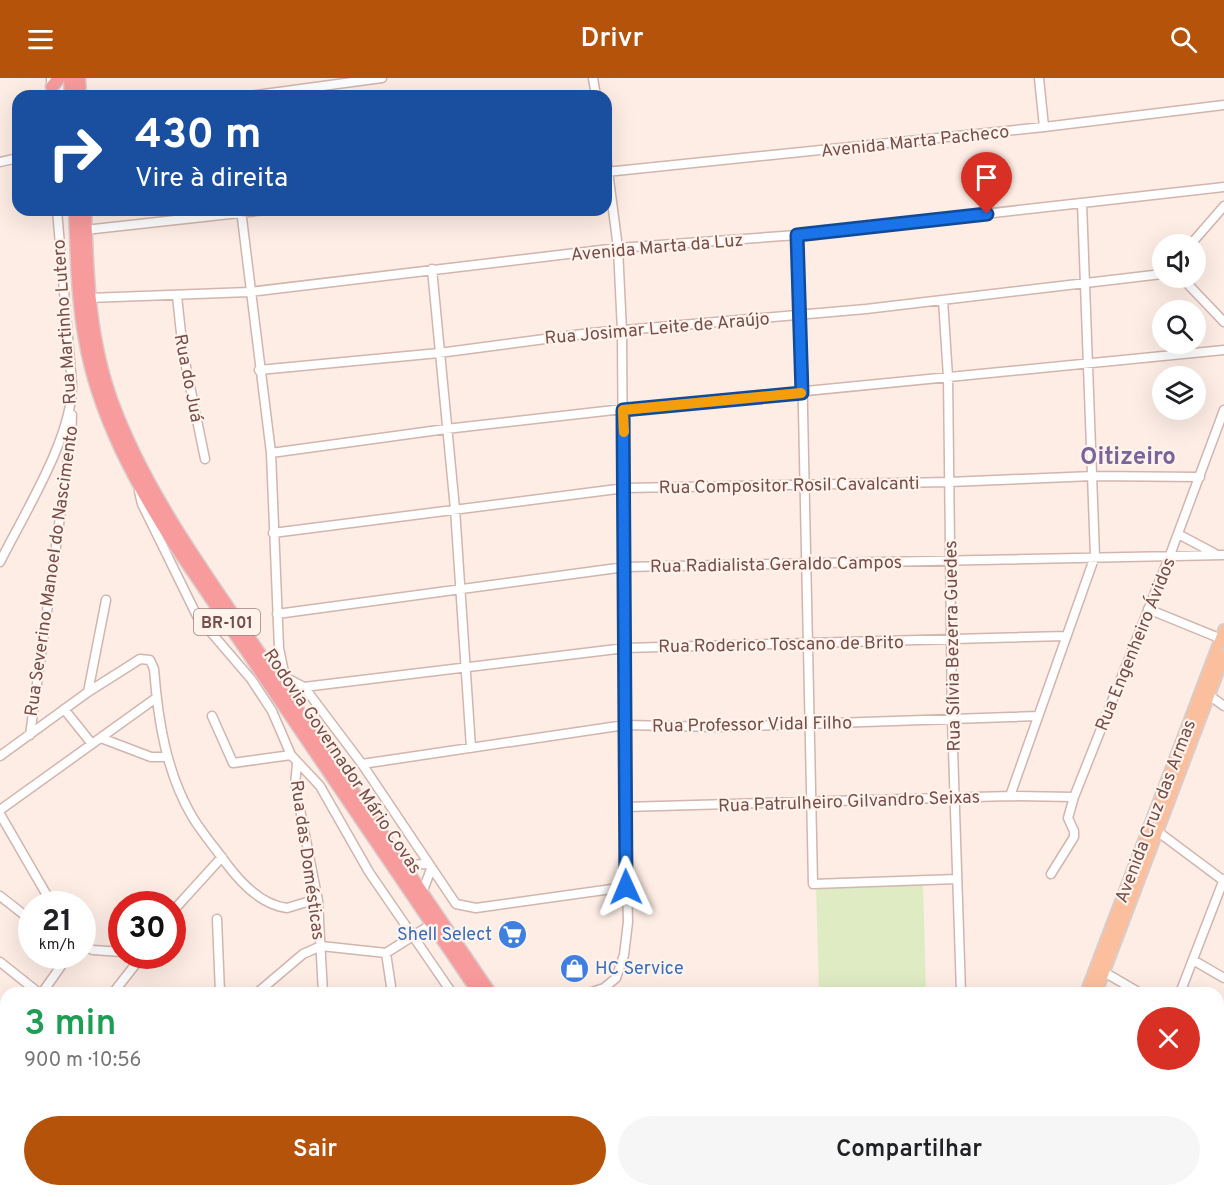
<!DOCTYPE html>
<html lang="pt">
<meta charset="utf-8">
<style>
:root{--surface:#fff;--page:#f6f6f6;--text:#202124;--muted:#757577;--accent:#b45309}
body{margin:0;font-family:Overpass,sans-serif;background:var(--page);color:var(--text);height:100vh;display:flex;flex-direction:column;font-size:22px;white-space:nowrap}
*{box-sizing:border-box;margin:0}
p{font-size:20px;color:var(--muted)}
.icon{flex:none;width:33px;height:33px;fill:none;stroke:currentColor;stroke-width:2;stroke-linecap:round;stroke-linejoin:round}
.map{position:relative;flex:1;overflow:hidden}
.side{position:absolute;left:0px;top:909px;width:1224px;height:210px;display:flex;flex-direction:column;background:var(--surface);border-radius:18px 18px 0 0;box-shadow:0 6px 24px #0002}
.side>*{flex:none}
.hud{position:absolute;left:12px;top:12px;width:600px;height:126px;border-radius:18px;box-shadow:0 6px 24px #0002;background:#1a4fa0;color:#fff;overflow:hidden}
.buttons{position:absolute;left:1152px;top:156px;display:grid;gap:12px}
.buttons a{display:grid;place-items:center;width:54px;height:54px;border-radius:50%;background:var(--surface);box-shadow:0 6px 24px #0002;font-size:30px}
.speed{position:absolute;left:18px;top:813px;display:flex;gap:12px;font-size:30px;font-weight:700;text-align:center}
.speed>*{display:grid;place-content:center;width:78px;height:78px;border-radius:50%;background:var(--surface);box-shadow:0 6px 24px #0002;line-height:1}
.speed small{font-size:15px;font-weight:400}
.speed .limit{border:9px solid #d22;background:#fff;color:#111}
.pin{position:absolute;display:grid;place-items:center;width:51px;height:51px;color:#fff;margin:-62px -26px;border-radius:50% 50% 50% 0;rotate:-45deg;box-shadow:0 0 6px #0007}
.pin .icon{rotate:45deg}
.me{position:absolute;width:66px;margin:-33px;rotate:359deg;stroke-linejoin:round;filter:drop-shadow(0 0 4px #0008)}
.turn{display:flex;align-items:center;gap:21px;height:126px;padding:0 24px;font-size:27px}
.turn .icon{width:78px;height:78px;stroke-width:2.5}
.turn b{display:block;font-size:42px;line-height:51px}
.round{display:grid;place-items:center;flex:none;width:63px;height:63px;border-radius:32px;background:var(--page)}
.overview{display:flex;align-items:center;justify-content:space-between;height:102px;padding:0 24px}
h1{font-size:36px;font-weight:600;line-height:45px;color:#1e9e55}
.cta{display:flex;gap:12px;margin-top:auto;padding:12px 24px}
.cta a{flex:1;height:69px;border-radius:36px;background:var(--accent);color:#fff;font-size:24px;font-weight:600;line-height:69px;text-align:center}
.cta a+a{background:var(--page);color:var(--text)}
header{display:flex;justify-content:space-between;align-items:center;height:78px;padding:0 24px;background:var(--accent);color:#fff;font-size:27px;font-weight:600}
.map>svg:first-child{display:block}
.garden{fill:#deebc3}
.water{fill:url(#water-waves);stroke:#9fd9d2;stroke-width:1.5}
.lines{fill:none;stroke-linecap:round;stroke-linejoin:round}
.minor-casing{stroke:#d1b5ae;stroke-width:11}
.major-casing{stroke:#d9cdcc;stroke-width:14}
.highway-casing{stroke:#d9cdcc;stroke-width:15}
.minor{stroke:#fff;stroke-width:8}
.major{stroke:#fcbf9d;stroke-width:10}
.highway{stroke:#f89b9c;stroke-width:12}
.route-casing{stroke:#114b97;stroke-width:15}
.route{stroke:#1a73e8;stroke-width:10}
.slow{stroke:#f59e0b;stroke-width:10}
.labels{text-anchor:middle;stroke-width:4.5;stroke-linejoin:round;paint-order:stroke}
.shield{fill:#fff3ec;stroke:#9f807b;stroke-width:1.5}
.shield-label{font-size:16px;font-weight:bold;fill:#764e4a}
.street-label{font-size:18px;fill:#764e4a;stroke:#fff3ec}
.shop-label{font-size:18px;fill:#366cbe;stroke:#fff3ec;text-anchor:end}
.district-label{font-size:24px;font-weight:bold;fill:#7a659a;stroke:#fff3ec}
</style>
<header><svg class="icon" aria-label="menu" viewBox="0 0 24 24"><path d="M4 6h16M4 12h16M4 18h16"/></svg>Drivr<svg class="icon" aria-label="search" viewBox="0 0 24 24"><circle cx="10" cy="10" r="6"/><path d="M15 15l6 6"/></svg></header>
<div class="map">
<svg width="1224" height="1119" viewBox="0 0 1224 1119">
<defs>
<pattern id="water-waves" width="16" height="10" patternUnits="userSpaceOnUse" patternTransform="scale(1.5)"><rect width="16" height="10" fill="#b9e7e1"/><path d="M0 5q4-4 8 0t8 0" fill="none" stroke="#9bbdb8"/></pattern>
</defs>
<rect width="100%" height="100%" fill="#fdede5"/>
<!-- garden -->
<path class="garden" d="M923,805l3,110h-107l-3,-107z"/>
<!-- water -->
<path class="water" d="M157,1113h201l2,6h-205z"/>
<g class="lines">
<defs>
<path id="minor" d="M51,0l1,18
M593,0l3,18
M1039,0l5,49
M248,18l134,-18
M0,84l18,-4
M606,94l438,-45 180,-22
M241,132l30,243 8,195 6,29
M85,152l181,-20
M797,157l4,80 12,569 144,-5
M1191,166l33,-38
M432,191l23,240 16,239
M1182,200l42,44
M177,218l6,56 22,107
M89,220l160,-6 369,-44 179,-13 427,-48
M943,222l5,77 4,341 9,275
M259,292l180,-17 151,-20 276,-24 296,-35
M271,375l175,-24 177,-20 601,-59
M139,413l3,13 55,112 54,63 21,32 19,44 29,31 49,86 83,121
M273,455l352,-45 324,-6 144,-6 107,1
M1178,456l36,19
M0,484c24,-48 73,-126 72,-178l-15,-174
M1148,531l76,31
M277,536l348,-47 599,-12
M285,599l19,10 321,-39 441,-12
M304,609l58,77 94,140 20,4 150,-21
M88,614l18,-92
M1209,617l15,11
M64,631l28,35
M212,638l21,47 58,-8
M30,657l41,-298 1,-22
M101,660l50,19h16
M0,678l88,-64 52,-33 10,1 4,9c4,51 12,104 39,149 10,16 22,30 33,45 14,19 36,42 61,45l30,-9
M297,686l-2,20 23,117 5,92
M362,686l263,-39 92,2 320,-11
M1010,718l85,-240 -13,-353
M625,729l385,-11 64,1
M0,732l156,-112
M0,736l52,90
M1157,753l67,50
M403,787l25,-1
M1051,796l23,-37v-6l-6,-13 6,-21 96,-242 54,-145
M422,815l9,-24
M0,818l32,25
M172,834l50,-55
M217,841l3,74
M82,867l11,5 29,2
M321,868l65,7 46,-29
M386,875l6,40
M1193,882l31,18
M0,884l39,31
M1104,894l36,21
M42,915l26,-37
M113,915l29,-37
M257,915l46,-39 18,-8
M589,915l15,-5 12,-10 8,-23 4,-33 -3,-115 -3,-476 -4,-83 -12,-92
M1180,915l44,-114
M0,952l6,5
M1218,961l6,4
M0,977l6,-8
M0,1021l6,5
M0,1088l6,4
M34,1113l8,6
M123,1113l8,6
M362,1113l3,6
M403,1113l4,6
M489,1113l4,6
M580,1119l9,-6"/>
<path id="major" d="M1086,915l138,-363
M1096,915l128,-337
M1009,1119l2,-6"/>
<path id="highway" d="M70,0l1,18
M79,0l1,18
M52,9l7,-9
M75,132c2,43 2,86 10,129 13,76 51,145 92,209l302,445
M85,132c2,65 4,130 27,192 35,95 98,178 154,261 74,110 149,220 224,330
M620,1113l5,6
M633,1113l5,6
M1023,1119v-6"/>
</defs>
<!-- minor casing -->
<use href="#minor" class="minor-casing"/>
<!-- major casing -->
<use href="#major" class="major-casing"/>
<!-- highway casing -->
<use href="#highway" class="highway-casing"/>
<!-- minor -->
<use href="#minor" class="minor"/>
<!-- major -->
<use href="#major" class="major"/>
<!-- highway -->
<use href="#highway" class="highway"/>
</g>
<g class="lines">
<defs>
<path id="route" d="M626,809l-3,-477 179,-17 -5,-158 190,-21"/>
</defs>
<!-- route casing -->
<use href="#route" class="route-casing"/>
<!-- route -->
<use href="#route" class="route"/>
<!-- slow -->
<path class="slow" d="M624,354l-1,-22 178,-17"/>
</g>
<!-- icons -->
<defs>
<symbol id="supermarket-disc" viewBox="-11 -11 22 22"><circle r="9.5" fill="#3f7fe0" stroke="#fff3ec"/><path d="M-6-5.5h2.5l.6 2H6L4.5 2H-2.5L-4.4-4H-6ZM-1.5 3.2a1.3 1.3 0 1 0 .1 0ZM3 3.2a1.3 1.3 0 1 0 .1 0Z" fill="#fff"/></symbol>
<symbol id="shop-disc" viewBox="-11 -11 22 22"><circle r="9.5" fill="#3f7fe0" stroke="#fff3ec"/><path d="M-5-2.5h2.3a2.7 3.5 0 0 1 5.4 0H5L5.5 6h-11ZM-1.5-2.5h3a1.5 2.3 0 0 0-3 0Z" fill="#fff"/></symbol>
</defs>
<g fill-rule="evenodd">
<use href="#supermarket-disc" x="496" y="840" width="33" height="33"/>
<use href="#shop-disc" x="558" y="874" width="33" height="33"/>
</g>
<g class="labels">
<!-- shield labels -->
<rect class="shield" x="194" y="531" width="66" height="26" rx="4.5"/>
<g class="shield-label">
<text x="227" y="550">BR-101</text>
</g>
<!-- street labels -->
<g class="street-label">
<text transform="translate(915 63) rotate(-6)" y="6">Avenida Marta Pacheco</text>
<text transform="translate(657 169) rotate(-5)" y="6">Avenida Marta da Luz</text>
<text transform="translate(64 244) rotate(-94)" y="6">Rua Martinho Lutero</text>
<text transform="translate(657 250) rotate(-5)" y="6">Rua Josimar Leite de Araújo</text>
<text transform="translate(189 300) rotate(79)" y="6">Rua do Juá</text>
<text transform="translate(789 407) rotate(-1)" y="6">Rua Compositor Rosil Cavalcanti</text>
<text transform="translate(776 486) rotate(-1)" y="6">Rua Radialista Geraldo Campos</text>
<text transform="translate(51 493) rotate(-82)" y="6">Rua Severino Manoel do Nascimento</text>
<text transform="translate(781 566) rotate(-1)" y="6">Rua Roderico Toscano de Brito</text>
<text transform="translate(1135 566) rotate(-68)" y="6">Rua Engenheiro Ávidos</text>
<text transform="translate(952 568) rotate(-91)" y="6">Rua Sílvia Bezerra Guedes</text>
<text transform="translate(752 646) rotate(-1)" y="6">Rua Professor Vidal Filho</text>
<text transform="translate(343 683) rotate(56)" y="6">Rodovia Governador Mário Covas</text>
<text transform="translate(849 723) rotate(-2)" y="6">Rua Patrulheiro Gilvandro Seixas</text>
<text transform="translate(1155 733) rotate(-69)" y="6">Avenida Cruz das Armas</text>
<text transform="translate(308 782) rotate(82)" y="6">Rua das Domésticas</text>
</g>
<!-- shop labels -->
<g class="shop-label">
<text x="492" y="862">Shell Select</text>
<text x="595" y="896" text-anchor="start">HC Service</text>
</g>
<!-- district labels -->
<g class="district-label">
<text x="1128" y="386">Oitizeiro</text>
</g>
</g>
</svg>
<div class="buttons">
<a><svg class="icon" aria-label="sound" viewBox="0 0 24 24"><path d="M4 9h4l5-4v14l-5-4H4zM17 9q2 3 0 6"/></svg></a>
<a><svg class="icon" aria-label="search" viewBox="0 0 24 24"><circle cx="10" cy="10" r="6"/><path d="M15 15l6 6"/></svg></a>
<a><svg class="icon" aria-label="layers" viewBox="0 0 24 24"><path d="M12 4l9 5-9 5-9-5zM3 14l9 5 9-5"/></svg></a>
</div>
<div class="speed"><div>21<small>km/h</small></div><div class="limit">30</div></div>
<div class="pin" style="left:987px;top:136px;background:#d93025"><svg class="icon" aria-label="arrive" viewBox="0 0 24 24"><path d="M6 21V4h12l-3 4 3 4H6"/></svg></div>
<svg class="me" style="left:626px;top:809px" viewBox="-20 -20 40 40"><path d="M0-17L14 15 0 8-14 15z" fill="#1a73e8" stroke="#fff" stroke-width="4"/></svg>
<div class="hud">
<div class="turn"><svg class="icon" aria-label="right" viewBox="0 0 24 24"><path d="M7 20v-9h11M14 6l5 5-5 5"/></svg><div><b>430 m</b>Vire à direita</div></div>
</div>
<section class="side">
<div class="overview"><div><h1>3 min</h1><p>900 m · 10:56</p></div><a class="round" style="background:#d93025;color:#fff"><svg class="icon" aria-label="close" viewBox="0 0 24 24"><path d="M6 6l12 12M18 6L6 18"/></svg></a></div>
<div class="cta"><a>Sair</a><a>Compartilhar</a></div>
</section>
</div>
